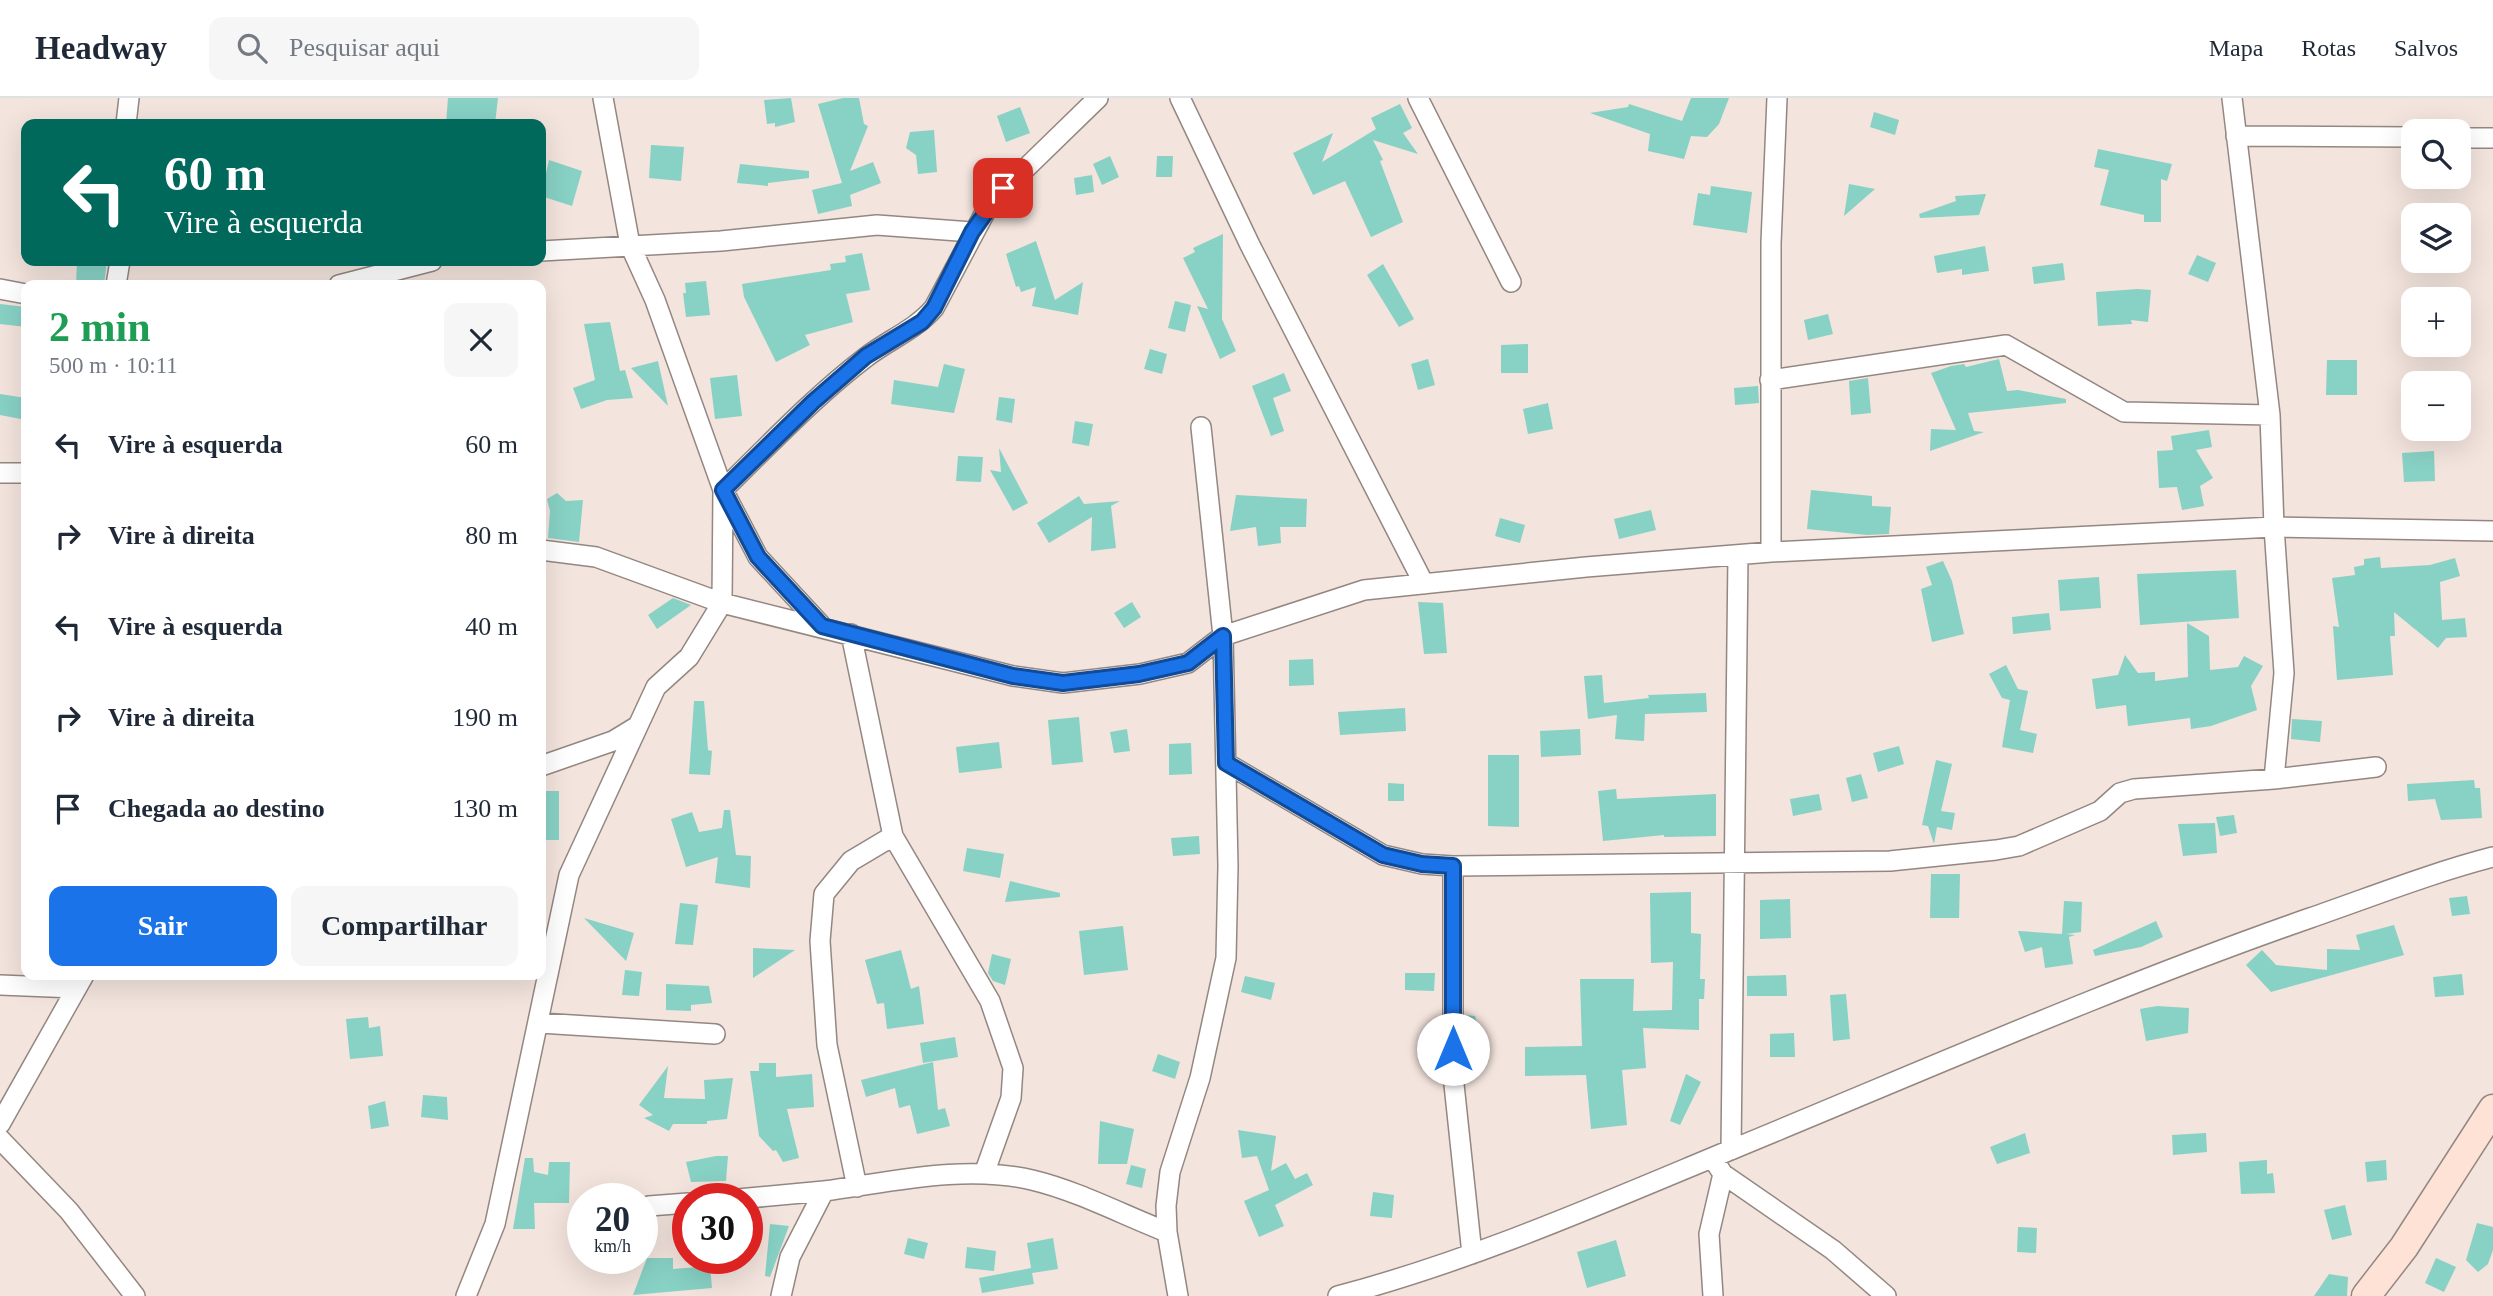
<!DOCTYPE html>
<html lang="pt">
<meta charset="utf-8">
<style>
:root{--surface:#fff;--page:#f6f6f7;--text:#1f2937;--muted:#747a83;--line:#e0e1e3;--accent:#1a73e8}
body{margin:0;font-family:Georgia,serif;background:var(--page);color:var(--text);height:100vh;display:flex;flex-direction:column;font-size:26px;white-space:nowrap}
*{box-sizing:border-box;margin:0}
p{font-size:23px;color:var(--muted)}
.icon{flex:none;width:38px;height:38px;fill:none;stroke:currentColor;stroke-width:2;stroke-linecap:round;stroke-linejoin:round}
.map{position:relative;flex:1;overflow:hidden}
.drawer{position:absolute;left:21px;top:182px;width:525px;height:700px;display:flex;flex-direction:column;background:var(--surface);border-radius:14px;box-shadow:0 7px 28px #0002}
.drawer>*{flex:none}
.guide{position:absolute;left:21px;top:21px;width:525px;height:147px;border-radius:14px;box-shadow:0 7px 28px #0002;background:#00695c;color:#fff;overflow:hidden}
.tools{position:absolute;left:2401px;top:21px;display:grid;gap:14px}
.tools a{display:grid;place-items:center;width:70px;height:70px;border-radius:14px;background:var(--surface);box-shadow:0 7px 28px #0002;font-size:35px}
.speed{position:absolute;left:567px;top:1085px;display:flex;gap:14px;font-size:35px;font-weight:700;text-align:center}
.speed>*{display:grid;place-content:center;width:91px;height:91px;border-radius:50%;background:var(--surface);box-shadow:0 7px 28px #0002;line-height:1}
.speed small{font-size:18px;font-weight:400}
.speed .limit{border:10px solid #d22;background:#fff;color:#111}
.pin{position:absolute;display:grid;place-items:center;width:60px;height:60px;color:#fff;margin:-30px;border-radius:14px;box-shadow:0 4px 10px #0006}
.me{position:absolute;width:77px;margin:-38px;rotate:0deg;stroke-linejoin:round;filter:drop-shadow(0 0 5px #0008)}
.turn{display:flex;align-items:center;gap:24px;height:147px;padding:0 28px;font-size:32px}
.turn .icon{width:91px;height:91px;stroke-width:2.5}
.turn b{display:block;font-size:49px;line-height:60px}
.round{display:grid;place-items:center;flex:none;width:74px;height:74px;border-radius:14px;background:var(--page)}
.summary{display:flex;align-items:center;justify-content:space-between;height:119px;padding:0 28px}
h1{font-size:42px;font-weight:800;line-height:52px;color:#1e9e55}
.button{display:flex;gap:14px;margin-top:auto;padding:14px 28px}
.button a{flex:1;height:80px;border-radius:14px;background:var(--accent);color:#fff;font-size:28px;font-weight:800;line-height:80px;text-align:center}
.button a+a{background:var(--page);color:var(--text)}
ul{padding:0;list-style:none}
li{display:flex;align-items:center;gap:21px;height:91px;padding:0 28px}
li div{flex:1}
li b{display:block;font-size:26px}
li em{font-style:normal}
header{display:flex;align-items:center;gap:42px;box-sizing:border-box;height:98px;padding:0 35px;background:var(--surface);border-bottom:2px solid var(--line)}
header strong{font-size:33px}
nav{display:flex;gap:38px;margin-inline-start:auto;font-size:24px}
.search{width:490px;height:63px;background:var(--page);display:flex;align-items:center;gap:18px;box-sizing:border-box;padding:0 24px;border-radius:14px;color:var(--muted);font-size:26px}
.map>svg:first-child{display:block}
.building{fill:#88d1c5}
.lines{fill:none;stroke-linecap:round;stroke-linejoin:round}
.minor-casing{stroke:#948781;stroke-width:22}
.secondary-casing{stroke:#948781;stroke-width:31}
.minor{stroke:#fff;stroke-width:19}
.secondary{stroke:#fde2d5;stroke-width:28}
.route-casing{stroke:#114b97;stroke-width:18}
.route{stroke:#1a73e8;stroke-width:12}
</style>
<header>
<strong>Headway</strong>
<div class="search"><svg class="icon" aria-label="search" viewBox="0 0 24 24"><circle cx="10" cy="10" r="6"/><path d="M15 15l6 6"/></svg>Pesquisar aqui</div>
<nav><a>Mapa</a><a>Rotas</a><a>Salvos</a></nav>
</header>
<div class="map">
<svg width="2493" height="1198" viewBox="0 0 2493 1198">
<rect width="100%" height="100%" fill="#f3e4dd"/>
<!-- building -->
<path class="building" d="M448,0h50l-3,26h-49z
M791,0l4,24 -20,5v-4l-8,1 -3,-24z
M843,0h16l5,26 4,2 -18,45 23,-9 8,21 -31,12 2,11 -34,8 -6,-24 30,-7 -24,-79z
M1691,0h38l-10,26 -12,13 -16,-1 -7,23 -36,-8 2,-17 -60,-21 38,-6 1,-3 53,17z
M1400,6l12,24 -9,5 15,21 -45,-14 10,20 -3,1 23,61 -32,15 -26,-56 -32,14 -20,-42 40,-20 -11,29 54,-33 -5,-11z
M1020,9l10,26 -24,9 -9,-26z
M1874,14l25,8 -4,15 -25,-8z
M934,32l3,42 -19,2 -2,-19 -10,-7 4,-16z
M651,47l33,2 -3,34 -32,-3z
M2098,51l74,15 -5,17 -6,-2v43h-17v-7l-44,-10 9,-35 -15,-3z
M1110,58l9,21 -17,8 -9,-21z
M1157,58h16l-1,21h-16z
M549,62l33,11 -10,35 -31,-10z
M740,66l69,7v7l-41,5v3l-31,-3z
M1092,77l2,17 -18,3 -2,-17z
M1849,86l26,5 -31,27z
M1711,88l41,6 -5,41 -54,-8 5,-32 12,2z
M1986,96l-7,21 -59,3 -1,-4 37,-13 -1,-5z
M1223,136l-1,85 14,32 -16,8 -23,-53 11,3 -25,-51 12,-6 -2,-4z
M1036,143l19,59 28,-18 -5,33 -46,-9 4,-19 -15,5 -2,-6 -3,1 -10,-33z
M1985,148l4,25 -27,4v-6l-25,4 -3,-17z
M862,155l8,37 -24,4 7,28 -48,13 5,10 -34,17 -32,-65 -2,-13 89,-14 -1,-6 16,-2 -1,-6z
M2197,157l19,8 -8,19 -20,-8z
M77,163h30l-3,24h-28z
M2063,165l2,17 -31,4 -2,-17z
M1383,166l31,55 -15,8 -32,-52z
M706,183l4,34 -24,2 -3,-24h3l-1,-10z
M2138,191l13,1 -3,32 -17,-2 1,4 -34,2 -2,-34z
M1175,203l16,4 -6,27 -17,-4z
M0,206l26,3v20l-26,-3z
M1828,216l5,20 -25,6 -4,-20z
M610,224l10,49 5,-1 8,28 -26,2 -26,9 -8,-21 22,-8 -11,-56z
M1528,246v29h-27v-28z
M1150,251l17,5 -5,20 -18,-5z
M1428,261l7,26 -17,5 -7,-26z
M1999,261l8,32 11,-1 48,9v4l-98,10 6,18 10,1 -54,19 1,-22 25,1 -25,-57 20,-7 13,-2 2,3z
M2327,262h30v35h-31z
M658,263l10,45 -37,-38z
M944,266l21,5 -11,44 -63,-9 3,-24 44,7z
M1284,275l7,18 -18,7 11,33 -13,5 -19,-50z
M737,277l5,41 -27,3 -5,-41z
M1868,280l3,35 -20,2 -2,-34z
M1758,288l1,17 -24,2 -1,-17z
M0,296l26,4v22l-26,-5z
M999,299l16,2 -3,24 -16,-3z
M1548,305l5,26 -25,5 -5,-25z
M1075,323l18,3 -4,22 -17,-3z
M2209,332l3,17 -16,3 17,28 -13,8 4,20 -22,4 -5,-23 -18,1 -2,-37 16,-1 -2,-14z
M999,350l29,55 -15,8 -23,-41 11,2z
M2434,353l1,30 -31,1 -2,-29z
M958,358l25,1 -2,25 -25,-1z
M1811,392l61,6v10l19,1 -2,27 -22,1 -60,-6z
M557,395l9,8 17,-1 -4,42 -31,-4 2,-27 -3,-12z
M1236,397l71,4 -1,28h-26l1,16 -23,3 -2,-19 -26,4z
M1079,398l5,8 36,-3 -9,5 5,42 -25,3 1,-34 -43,26 -12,-20z
M1651,412l5,20 -37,9 -5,-20z
M1500,420l25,7 -5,18 -25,-7z
M2380,459l1,11 49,-3 25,-7 5,18 -20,6 2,38 23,-2 2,19 -21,1 -8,10 -44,-36 1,24h-5l3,39 -56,5 -4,-54 6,1 -7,-49 23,-3 -1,-8 10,-2v-6z
M1943,463l9,20 12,53 -32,8 -11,-53 11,-4 -6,-18z
M2236,472l3,48 -99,7 -3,-51z
M2099,479l2,31 -41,3 -2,-31z
M673,500l18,7 -34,24 -9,-14z
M1132,504l9,15 -17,11 -10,-15z
M1418,504l25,1 4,50 -23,1z
M2049,515l2,17 -38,4 -1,-17z
M2187,525l22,13 1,34 28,-3 6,-11 19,10 -12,20 6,24 -46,16 -20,3 -1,-11 -62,8 -2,-21 -30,4 -4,-30 26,-4 7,-20 13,18 17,-1v9l33,-4z
M1313,561l1,26 -25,1v-26z
M2006,567l12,24 10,2 -8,39 17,4 -4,19 -31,-6 8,-47 -8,-2 -13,-24z
M1602,577l2,28 45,-5 -1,-3 58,-2 1,19 -62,2 -1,27 -29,-2 2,-24 -29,4 -4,-43z
M694,603h10l4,49 4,1 -2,24 -21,-1z
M1405,610l1,23 -66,4 -2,-23z
M1079,619l4,45 -31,3 -4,-45z
M2292,621l30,2 -2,21 -29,-3z
M1127,631l3,22 -16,2 -4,-21z
M1580,631l1,26 -40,2 -1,-26z
M999,644l3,26 -43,5 -3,-26z
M1191,645l1,31 -23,1v-31z
M1899,648l5,18 -26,8 -5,-19z
M1488,657h31v72l-31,-1z
M1936,662l16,4 -11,47 14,2 -3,17 -15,-3 -3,17 -6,-18 -6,-1z
M1861,676l7,24 -16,4 -6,-24z
M2474,682l1,8h5l2,30 -41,2 -6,-21 -27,2 -1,-17z
M1388,685l16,1v17h-16z
M1616,691l1,10 99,-5v42l-52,1v-2l-61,6 -5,-50z
M541,693h18v49h-18z
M1819,696l3,16 -29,6 -3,-17z
M724,712h6l6,45 15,1 -1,32 -35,-5 3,-26 -32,10 -15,-48 21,-7 7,20 23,-4z
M2234,717l3,18 -17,3 -4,-19z
M2215,725l2,30 -34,3 -5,-32z
M1199,738l1,18 -27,2 -2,-18z
M967,750l37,6 -4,24 -37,-7z
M1931,776h29l-1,44h-29z
M1010,783l50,12v4l-55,5z
M1691,794v41l10,1 -1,45h5l-1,20h-5v31l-56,-2 3,40 -24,2 5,55 -36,4 -5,-54 -61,1v-29l57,-1 -2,-67h54l-1,32 39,-1 1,-48 -22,1 -1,-70z
M2467,798l3,18 -18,2 -3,-18z
M1790,801l1,39 -31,1v-39z
M2064,803l18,1 -1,30 -15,2 9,1 -6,2 4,27 -28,4 -3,-21 -17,5 -7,-21 44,3z
M680,805l18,2 -5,40 -18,-1z
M584,820l50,15 -8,28z
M2156,823l7,16 -22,10 -46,9 -2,-6z
M2394,827l10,30 -133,37 -25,-27 16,-15 14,15 51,5v-21l33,1 -4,-15z
M1123,828l5,44 -44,5 -5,-44z
M753,850l42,2 -42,28z
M901,852l10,39 8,-3 5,38 -37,5 -3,-26 -7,1 -12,-44z
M992,856l19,5 -6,26 -12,-4 -5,-8z
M625,872l17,2 -3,24 -17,-1z
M1405,875h30l-1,18 -29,-1z
M2462,876l2,21 -29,2 -2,-20z
M1786,877l1,21h-40v-20z
M1245,878l30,7 -4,17 -30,-8z
M666,886l43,2 3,17 -21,2v6l-25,-1z
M1846,896l4,45 -17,2 -3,-46z
M2157,908l32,2 -1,25 -42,8 -6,-32z
M1465,917l10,1 4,17 -14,-1z
M368,919l1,11 11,-2 3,30 -33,3 -4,-40z
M1794,935l1,24h-25v-23z
M955,939l3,20 -35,6 -3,-20z
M1158,956l22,8 -5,17 -23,-8z
M933,964l5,48 7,-2 5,18 -33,8 -7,-29 -11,3 -4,-20 -29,9 -5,-17z
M759,965h17v14l36,-3 2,33 -27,2 12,49 -16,4 -7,-12 -3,1 -14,-15 -9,-65h9z
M668,968l-4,32 41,1 -1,-19 29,-2 -6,41 -20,2v3h-34l-4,7 -25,-13 9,-3 -14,-10z
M1686,976l15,8 -21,43 -10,-4z
M423,997l24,2 1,23 -27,-3z
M385,1003l4,25 -18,3 -3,-23z
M1100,1023l34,8 -7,35h-29z
M1238,1032l38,6 -5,35 15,-8 9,16 12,-6 6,12 -38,20 9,21 -25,11 -15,-36 25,-11 -12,-34 -15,2z
M2025,1035l5,20 -33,11 -7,-17z
M2206,1035l1,19 -34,3 -1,-20z
M716,1058h12l-2,25 -35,1 -5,-20z
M525,1060h8l1,14 14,3 1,-13h21l-1,41h-35l1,26h-22z
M2267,1062v14l6,-1 2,20 -34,1 -2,-32z
M2386,1062l1,20 -20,2 -2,-20z
M1131,1067l15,4 -4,19 -16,-4z
M1373,1094l21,3 -2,23 -22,-2z
M2345,1107l7,30 -20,5 -8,-30z
M2477,1125l16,4v23l-5,14 -10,8 -12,-12z
M770,1126l19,2 -19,51 -5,-1z
M2018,1129l19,1 -1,25 -19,-1z
M908,1140l20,5 -4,16 -20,-5z
M1053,1140l5,31 -26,4 2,11 -52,9 -3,-15 52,-10 -4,-25z
M1616,1142l10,36 -39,12 -10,-36z
M967,1149l29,4 -2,20 -29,-3z
M647,1160h26v11l37,-3 2,22 -79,7z
M2436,1160l20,9 -12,25 -19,-9z
M2329,1176l19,3 -1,19h-33z"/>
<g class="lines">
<defs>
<path id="minor" d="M1180,0l70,147 174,339
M1418,0l93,184
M2232,0l38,317 4,112 10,146 -10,106
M126,26l3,-26
M2236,38l177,1
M2459,40h34
M541,153l180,-10 156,-16 95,7
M116,187l4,-24
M339,187l93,-24
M0,191l26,5
M1770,282l236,-35 118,67 146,3
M0,375h26
M541,452l55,7 126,46 291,73 50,7 77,-9 48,-11 35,-27 141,-46 222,-23 185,-15 503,-25 219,4
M1771,454v-309l6,-145
M820,526l-62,-67 -35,-67c46,-45 91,-93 142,-132 23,-18 50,-28 69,-50l56,-105 108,-105
M851,536l42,202 97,165 23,67 -2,30 -27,76
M1226,665l157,92 39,9 31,2 437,-5 106,-11 23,-4 81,-35 20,-18 14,-4 140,-10 102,-12
M541,668l72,-25 23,-14
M1453,768v209l19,179
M0,887l75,3
M540,925l175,11
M0,1026l84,-149
M0,1041l69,72 66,85
M1731,1052l7,-595
M1713,1061l10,15 110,76 53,46
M857,1089l-30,-142 -7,-104 4,-47 27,-33 42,-25
M738,1101l86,-8
M649,1108l39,-3
M466,1198l29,-72 74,-349 87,-188 33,-30 33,-54 1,-113 -68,-190 -25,-55 -27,-147
M781,1198l9,-39 34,-66c67,-9 141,-27 208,-11 46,11 91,35 135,52
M1178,1198l-11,-64 -1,-26 4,-34 30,-94 26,-120 2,-92 -5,-230 -22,-209
M1338,1198c136,-36 265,-93 395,-147 192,-79 382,-163 577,-231 61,-21 121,-45 183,-61
M1713,1198l-4,-62 14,-60"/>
<path id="secondary" d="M2366,1198l38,-49 89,-138"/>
</defs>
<!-- minor casing -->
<use href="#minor" class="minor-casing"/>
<!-- secondary casing -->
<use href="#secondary" class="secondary-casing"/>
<!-- minor -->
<use href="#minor" class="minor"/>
<!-- secondary -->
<use href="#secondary" class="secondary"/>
</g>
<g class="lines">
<defs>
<path id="route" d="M1003,90l-31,44 -38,76 -12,14 -56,34 -53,46 -90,88 35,67 64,69 191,50 50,7 76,-9 49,-11 35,-27 3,127 157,92 39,9 31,2v183"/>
</defs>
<!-- route casing -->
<use href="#route" class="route-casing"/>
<!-- route -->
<use href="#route" class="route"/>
</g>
</svg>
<div class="tools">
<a><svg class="icon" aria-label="search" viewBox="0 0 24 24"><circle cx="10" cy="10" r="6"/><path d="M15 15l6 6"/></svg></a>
<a><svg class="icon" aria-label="layers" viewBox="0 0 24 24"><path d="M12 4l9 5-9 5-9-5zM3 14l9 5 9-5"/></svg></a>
<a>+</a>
<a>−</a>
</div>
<div class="speed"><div>20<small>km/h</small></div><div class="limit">30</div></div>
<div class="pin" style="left:1003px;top:90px;background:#d93025"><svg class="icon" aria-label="arrive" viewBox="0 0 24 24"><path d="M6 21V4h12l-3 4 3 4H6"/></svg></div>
<svg class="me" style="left:1453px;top:951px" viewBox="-20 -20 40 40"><circle r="19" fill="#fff"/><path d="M0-13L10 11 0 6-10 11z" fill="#1a73e8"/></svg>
<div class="guide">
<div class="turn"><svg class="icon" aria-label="left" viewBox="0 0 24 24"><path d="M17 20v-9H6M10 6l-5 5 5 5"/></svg><div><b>60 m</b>Vire à esquerda</div></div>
</div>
<section class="drawer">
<div class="summary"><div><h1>2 min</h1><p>500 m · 10:11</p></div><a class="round"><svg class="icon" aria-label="close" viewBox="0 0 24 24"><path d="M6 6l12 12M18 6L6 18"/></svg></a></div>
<ul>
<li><svg class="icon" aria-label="left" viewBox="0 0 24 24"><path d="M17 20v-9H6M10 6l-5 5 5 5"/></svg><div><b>Vire à esquerda</b></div><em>60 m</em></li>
<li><svg class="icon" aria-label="right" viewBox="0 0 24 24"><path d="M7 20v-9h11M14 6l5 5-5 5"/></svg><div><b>Vire à direita</b></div><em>80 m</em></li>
<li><svg class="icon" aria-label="left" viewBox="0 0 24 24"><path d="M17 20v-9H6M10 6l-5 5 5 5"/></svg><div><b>Vire à esquerda</b></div><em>40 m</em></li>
<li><svg class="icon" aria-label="right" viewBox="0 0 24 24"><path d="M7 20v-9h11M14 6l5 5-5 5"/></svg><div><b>Vire à direita</b></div><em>190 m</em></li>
<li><svg class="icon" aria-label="arrive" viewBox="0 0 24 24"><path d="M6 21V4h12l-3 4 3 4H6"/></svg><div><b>Chegada ao destino</b></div><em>130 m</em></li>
</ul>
<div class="button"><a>Sair</a><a>Compartilhar</a></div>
</section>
</div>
